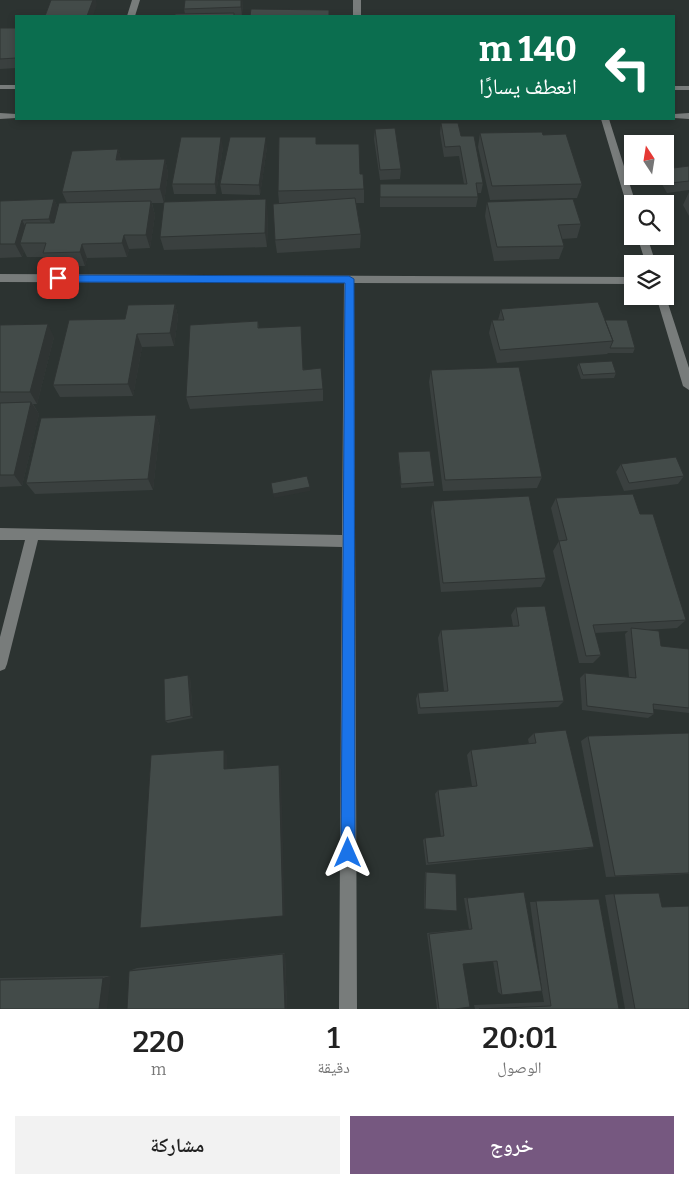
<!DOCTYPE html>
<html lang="ar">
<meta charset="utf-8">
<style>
:root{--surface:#fff;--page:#f2f2f2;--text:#222;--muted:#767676;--accent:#765880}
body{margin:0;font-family:Bitter,"Noto Naskh Arabic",serif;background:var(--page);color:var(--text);direction:rtl;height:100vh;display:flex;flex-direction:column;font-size:19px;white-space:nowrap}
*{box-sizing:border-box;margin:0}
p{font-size:16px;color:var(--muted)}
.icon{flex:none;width:28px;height:28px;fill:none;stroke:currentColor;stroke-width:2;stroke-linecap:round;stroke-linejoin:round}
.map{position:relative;height:1009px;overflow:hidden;direction:ltr}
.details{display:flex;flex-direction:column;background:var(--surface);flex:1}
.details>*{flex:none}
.banner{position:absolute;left:15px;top:15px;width:660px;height:105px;border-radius:0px;box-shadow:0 2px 8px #0003;direction:rtl;background:#0b6e4f;color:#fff;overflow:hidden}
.needle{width:32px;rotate:348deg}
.controls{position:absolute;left:624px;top:135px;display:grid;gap:10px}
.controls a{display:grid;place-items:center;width:50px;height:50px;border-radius:0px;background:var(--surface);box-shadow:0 2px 8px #0003;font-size:25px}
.pin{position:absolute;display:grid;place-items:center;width:42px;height:42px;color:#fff;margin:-21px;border-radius:10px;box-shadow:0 2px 8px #0006}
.me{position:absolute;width:55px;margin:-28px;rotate:0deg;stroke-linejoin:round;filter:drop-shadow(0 0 4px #0008)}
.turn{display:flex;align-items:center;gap:18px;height:105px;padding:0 15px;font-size:22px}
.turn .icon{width:65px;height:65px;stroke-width:2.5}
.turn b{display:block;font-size:35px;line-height:42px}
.eta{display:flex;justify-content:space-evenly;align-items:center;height:85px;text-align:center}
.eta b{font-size:30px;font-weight:600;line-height:35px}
.action{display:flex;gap:10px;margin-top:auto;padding:10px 15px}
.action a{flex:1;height:58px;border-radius:0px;background:var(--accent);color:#fff;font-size:20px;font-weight:600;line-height:58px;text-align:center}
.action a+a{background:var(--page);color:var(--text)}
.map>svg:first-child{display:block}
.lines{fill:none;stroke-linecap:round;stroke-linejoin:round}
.minor{fill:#787c7b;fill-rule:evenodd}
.wall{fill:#3a403f}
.shaded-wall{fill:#2f3433}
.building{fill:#434b49;stroke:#2f3433}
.route{fill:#1a73e8;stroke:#114b97}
</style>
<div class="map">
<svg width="689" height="1009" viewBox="0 0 689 1009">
<rect width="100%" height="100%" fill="#2c3331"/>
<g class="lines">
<!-- minor -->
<path class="minor" d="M132,0h8l-5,16h-8z
M353,0h8v16h-8z
M0,85h16v4h-16z
M674,86h15v4h-15z
M0,113l16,1v4l-16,1z
M689,113v6l-15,-1v-4z
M601,119h8l27,85h-4v5l-5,-3z
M637,236h10l9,28h-10z
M0,274l632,3v7l-278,-1 3,726h-18l3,-462 -304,-7 -31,124 -2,5 -5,2v-34l25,-97h-25v-12l342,7 2,-252 -344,-1z
M665,294l24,74v22l-6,-4 -27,-90h9z"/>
</g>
<!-- wall -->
<path class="wall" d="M243,0l-1,16h-67l10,-2 -1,-5z
M0,28h16v40l-16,1z
M441,123l20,13 22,47 -2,10h-4l1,4 -2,10h-96v-23h84l-5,-28 -15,1 -4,-24z
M375,129l26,40 -1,10 -20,1 -6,-41z
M480,133l63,2 39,49 -5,14 -87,2 -12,-53z
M316,144l44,30 4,15v14h-8l5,31 -1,14 -83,5 -2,-13 4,-37 -1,-12z
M223,147l-7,47h-42l-2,-10z
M267,147l-7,48 -38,-1 -2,-10z
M118,149l3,11 44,-1 3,14 -4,30h-12l3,12 -5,33 -21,1 -2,8 -40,1 -2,8h-36l-4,-9h-18l-3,-6 -2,6 -22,1v-57l54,-2 4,9 9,-5 -5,-11z
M689,166v24l-22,3 -8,-14 1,-3h5v-7z
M689,192v24l-6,-11z
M487,202l94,22 -4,14 -15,1 2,7 -5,13 -65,2 -9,-45z
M268,213l-1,34 -103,3 -4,-13z
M175,304l3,13 -4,29 -32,1 -9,49 -73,1 -7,-12 72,-66z
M501,309l104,11 30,28 -2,5h-25l-1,1 -110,9 -8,-30 3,-13h6z
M258,321l1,7 45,41 19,20v12l-133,8 -4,-12z
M0,325l54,12 -17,67h-4l6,10 -17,72 -22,1z
M579,363l37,10 -2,5 -33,1 -4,-12z
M431,370l111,107 -5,11 -94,3 -14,-109z
M156,415l4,12 -7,63 -118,4 -9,-11z
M398,452l36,30v4l-33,2 -3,-31z
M621,464l63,12 -6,8 -54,7 -8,-19z
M556,498l84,16 46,106 -9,8 -30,2 14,16 28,3v64l-35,-4v5l-6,4 -66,-8 -2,-32 5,-5 44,4 -4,-43 3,-3 -33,2 6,22 -8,8h-14l-26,-112 6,-10 -8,-33z
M433,501l113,77 -5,9 -100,5 -10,-81z
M516,607l48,94 -6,6 -140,7 -2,-15 2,-6 26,-2 -6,-53 3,-8 72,-4 -2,-11z
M190,677l3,41 -25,5 -3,-2z
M534,733l60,114 -8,2 -160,16 -3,-25 2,-2 16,-1 -6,-43 3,-4 34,-4 -5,-31 4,-5 58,-6 -1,-5z
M689,733v141l-83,3 -25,-136 7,-5z
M425,872h1l31,39 -33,-2z
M524,892l18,98 -12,-88 69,-3 20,110h-144l-1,-4 70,-3 -2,-11 -40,4 -4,-3 -5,-31 -30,3 -8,45h-18l-10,-76 42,-4 -5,-31z
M614,894l48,13 27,102h-64l-20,-114z
M285,953l2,56 -158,-38 8,-3z
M111,976l-111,33v-31z"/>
<!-- shaded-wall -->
<path class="shaded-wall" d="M93,0h3l1,5 -4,11h-6z
M241,0h2l-1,16 -1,-9z
M221,137l2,10 -7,47 -1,-10z
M266,137l1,10 -7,48 -1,-10z
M118,149l4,14 -6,-3z
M165,159l3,14 -4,30 -4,-14z
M54,199l6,14 -5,20 -6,-14z
M266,199l2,14 -1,34 -2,-14z
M151,201l4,14 -5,33 -4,-13z
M22,220l7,13 -9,10 4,8 -2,6 -7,-13z
M124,235l5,14 -2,8 -5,-14z
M82,244l5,14 -2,8 -5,-14z
M175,304l3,13 -4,29 -4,-13z
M48,324l6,13 -17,67 -7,-12z
M137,334l5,13 -9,49 -5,-12z
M31,402l8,12 -17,72 -8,-11z
M156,415l4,12 -7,63 -5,-11z
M310,487v4l-36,7 -1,-4z
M188,675l2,2 3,41 -2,-2z
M224,750l3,5v18l-3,-4z
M279,765l2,4 4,147h-2z
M285,953l2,56h-2l-2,-55z
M111,976l-4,33h-8l4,-31z"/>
<!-- building -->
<path class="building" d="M51,0h42l-6,16h-42z
M185,0h56v7l-57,2z
M251,9l78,1v6h-79z
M234,13v3h-59v-2z
M0,28h16v30l-16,1z
M441,123h17l3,13h13l9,47h-7l2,14h-98v-13h87l-7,-38 -15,1z
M395,128l6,41 -21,1 -5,-41z
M542,132l1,3 23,-1 16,50 -90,2 -12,-53z
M181,137h40l-6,47h-43z
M230,137h36l-7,48 -39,-1z
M279,137h37v7h43l1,30h3l1,15 -86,2z
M118,149l-2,11 49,-1 -5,30 -98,3 10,-41z
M689,166v15l-18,2 -6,-11v-3z
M355,198l6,36 -86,6 -2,-36z
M54,199l-5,20 -27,1 -7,24h-15v-43z
M266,199l-1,34 -105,4 4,-35z
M573,199l8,25 -23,1 6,21 -67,1 -10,-45z
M151,201l-5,34h-22l-2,8 -40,1 -2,8 -37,1 3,-10h-26l6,-20h28l5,-20z
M598,302l15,39 -113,9 -8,-30h12l-3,-11z
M175,304l-5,29 -33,1 -9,50 -75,1 16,-65 56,-1 3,-14z
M605,320h22l8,28h-25l3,-7z
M258,321v7l43,-2 2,44 18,-2 2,21 -137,8 4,-72z
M48,324l-18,68h-30v-67z
M612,361l4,12 -33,2 -4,-12z
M519,367l23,110 -97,3 -14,-110z
M31,402l-17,73h-14v-72z
M156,415l-8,64 -122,4 15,-65z
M430,451l4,31 -33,2 -3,-32z
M676,457l8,19 -55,7 -8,-19z
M307,476l3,11 -37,7 -2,-11z
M633,494l7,20h13l33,106 -93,5 8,30 -15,1 -27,-115 8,-1 -11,-42z
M529,496l17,82 -103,5 -10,-82z
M545,606l19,95 -144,7 -2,-15 30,-2 -7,-61 78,-4 -3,-19z
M631,628l28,3 2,15 28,3v59l-36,-4 1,10 -67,-8 -2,-33 51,5z
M188,675l3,41 -26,5 -1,-42z
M566,730l28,117 -166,16 -3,-25 19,-2 -6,-46 39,-4 -6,-36 65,-7 -2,-10z
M689,733v140l-74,3 -27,-140z
M224,750v19l55,-4 4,151 -143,12 11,-173z
M426,872l30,2 1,37 -32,-2z
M524,892l18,99 -40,4 -5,-34 -34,3 7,43 -15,2h-16l-10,-75 43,-5 -5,-31z
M659,893l3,14 27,-1v103h-54l-21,-115z
M599,899l20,110h-140l72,-3 -15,-105z
M283,954l2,55h-158l2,-38z
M103,978l-4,31h-99v-29z"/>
<!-- route -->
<path class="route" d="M58,275l291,1 5,3 1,574 -2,5 -5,2 -5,-2 -2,-5 4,-570 -287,-1 -4,-4z"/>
</svg>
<div class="controls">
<a><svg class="needle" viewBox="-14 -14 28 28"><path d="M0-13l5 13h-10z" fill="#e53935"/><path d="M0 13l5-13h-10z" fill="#767676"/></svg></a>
<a><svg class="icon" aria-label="search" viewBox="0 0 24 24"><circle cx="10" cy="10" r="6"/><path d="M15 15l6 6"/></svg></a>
<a><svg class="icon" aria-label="layers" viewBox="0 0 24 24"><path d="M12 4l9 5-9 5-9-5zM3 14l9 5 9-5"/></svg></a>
</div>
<div class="pin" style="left:58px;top:278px;background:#d93025"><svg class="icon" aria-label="arrive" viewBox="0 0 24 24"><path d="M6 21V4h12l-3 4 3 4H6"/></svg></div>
<svg class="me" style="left:348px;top:853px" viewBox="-20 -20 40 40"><path d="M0-17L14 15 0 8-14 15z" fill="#1a73e8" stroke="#fff" stroke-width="4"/></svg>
<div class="banner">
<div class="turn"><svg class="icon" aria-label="left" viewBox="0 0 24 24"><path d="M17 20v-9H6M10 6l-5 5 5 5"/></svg><div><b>140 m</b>انعطف يسارًا</div></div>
</div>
</div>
<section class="details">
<div class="eta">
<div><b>20:01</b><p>الوصول</p></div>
<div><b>1</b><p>دقيقة</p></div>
<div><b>220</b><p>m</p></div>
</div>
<div class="action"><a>خروج</a><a>مشاركة</a></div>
</section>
